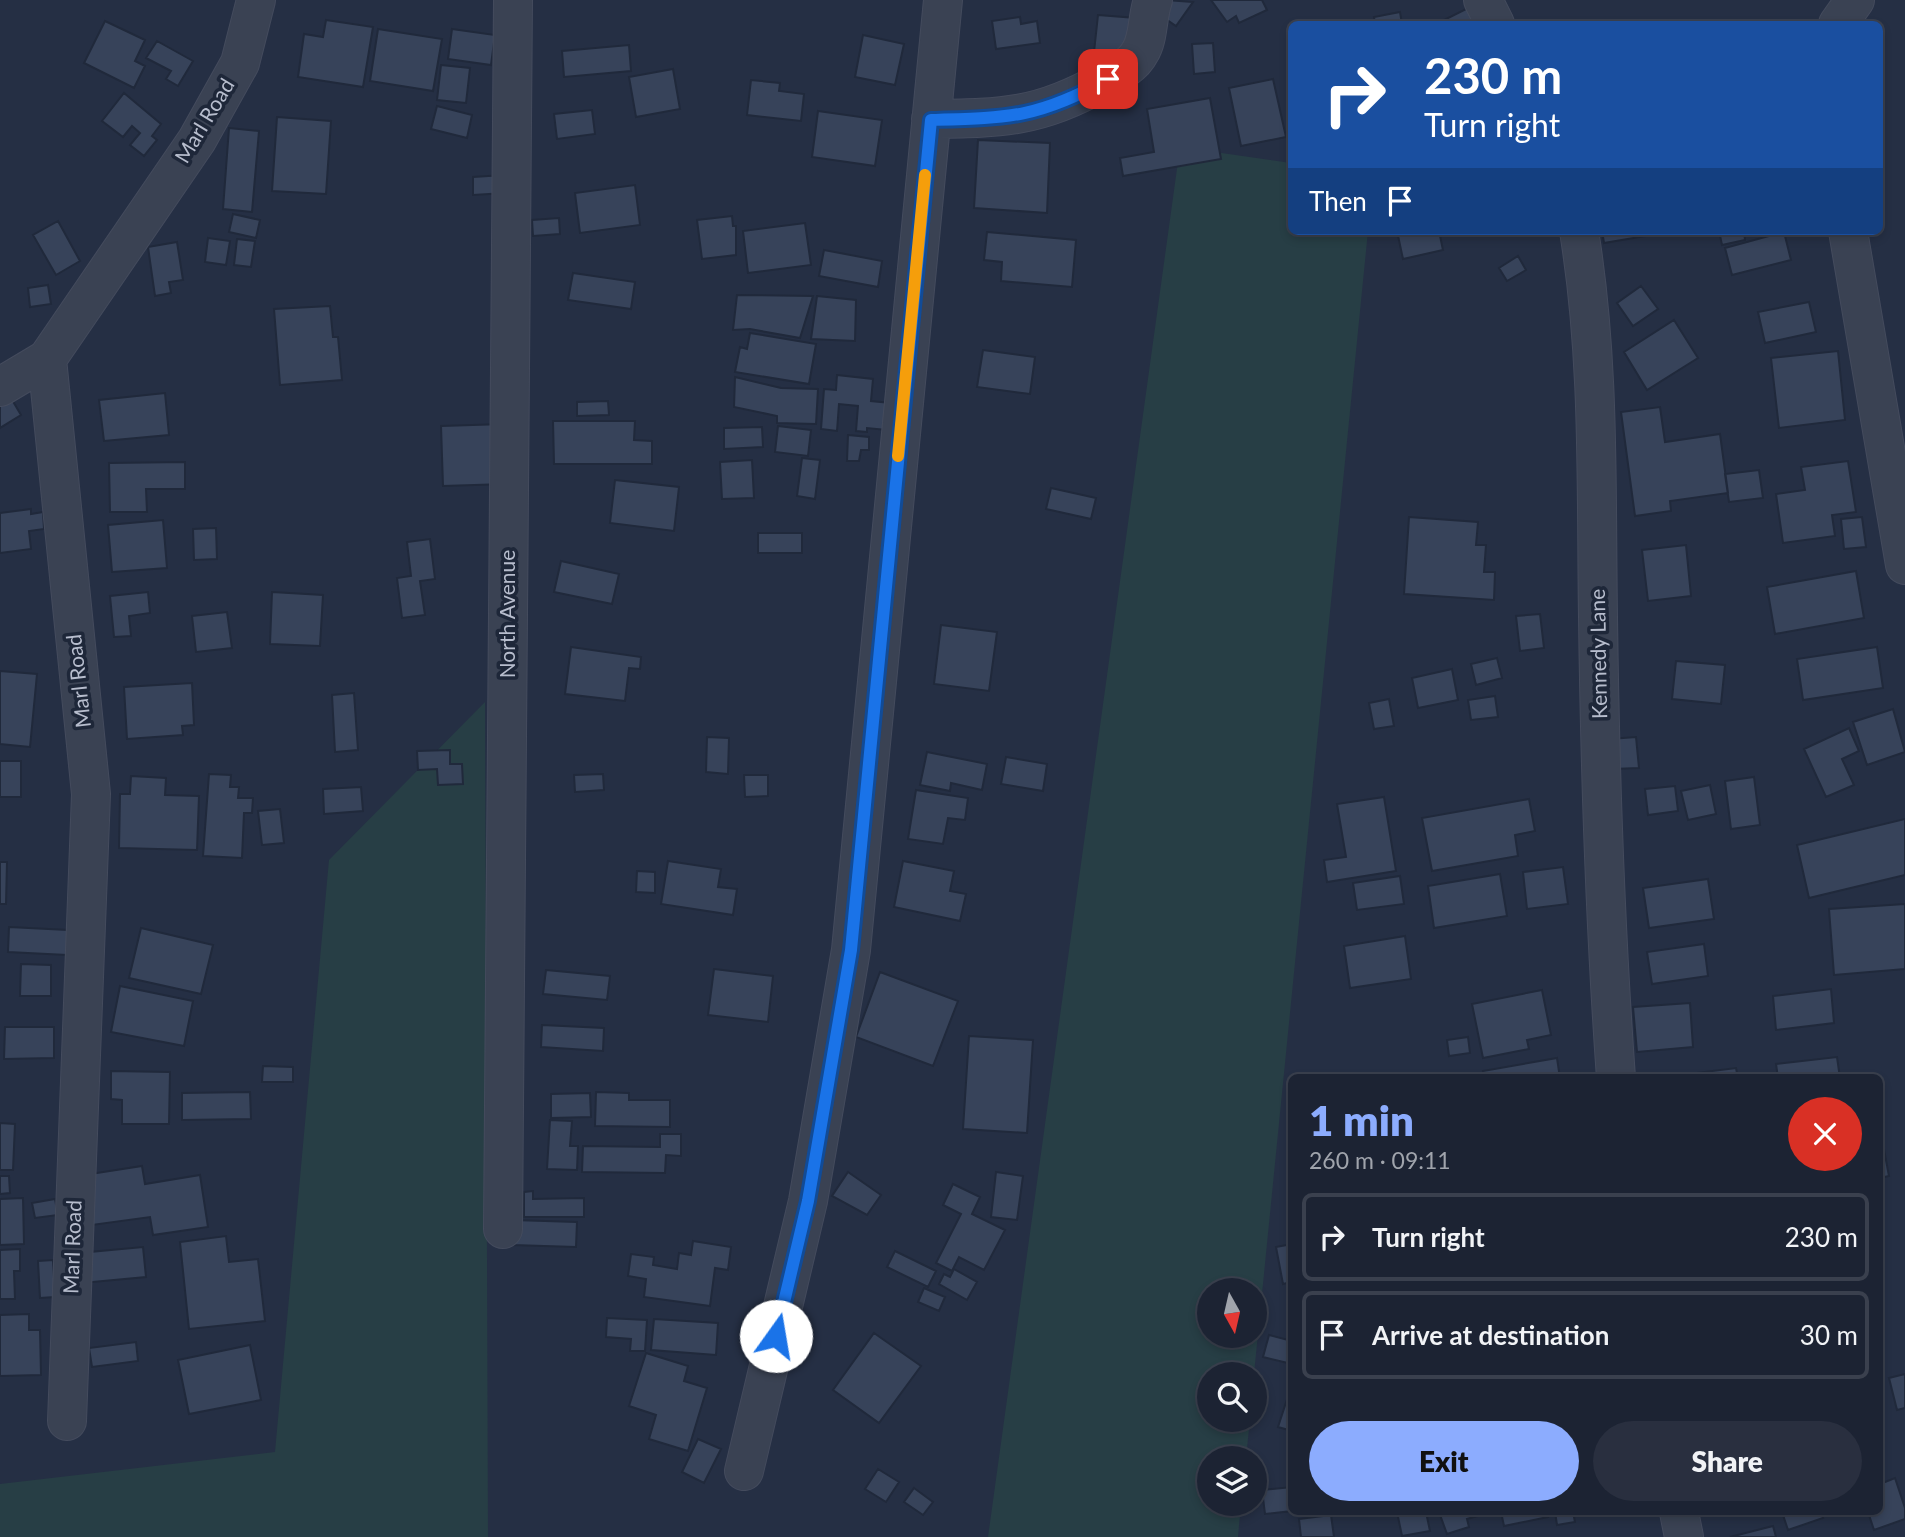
<!DOCTYPE html>
<meta charset="utf-8">
<style>
:root{--surface:#1c2333;--page:#292f3f;--text:#f1f3f6;--muted:#a0a4ac;--line:#3a404e;--accent:#8cacfe}
body{margin:0;font-family:Lato,sans-serif;background:var(--page);color:var(--text);height:100vh;display:flex;flex-direction:column;font-size:26px;white-space:nowrap}
*{box-sizing:border-box;margin:0}
p{font-size:23px;color:var(--muted)}
.icon{flex:none;width:38px;height:38px;fill:none;stroke:currentColor;stroke-width:2;stroke-linecap:round;stroke-linejoin:round}
.map{position:relative;flex:1;overflow:hidden}
.side{position:absolute;left:1288px;top:1074px;width:595px;height:441px;display:flex;flex-direction:column;background:var(--surface);border-radius:10px;box-shadow:0 4px 10px #0003,0 0 0 2px var(--line)}
.side>*{flex:none}
.hud{position:absolute;left:1288px;top:21px;width:595px;height:214px;border-radius:10px;box-shadow:0 4px 10px #0003,0 0 0 2px var(--line);background:#1a4fa0;color:#fff;overflow:hidden}
.needle{width:46px;rotate:172deg}
.buttons{position:absolute;left:1197px;top:1278px;display:grid;gap:14px}
.buttons a{display:grid;place-items:center;width:70px;height:70px;border-radius:50%;background:var(--surface);box-shadow:0 4px 10px #0003,0 0 0 2px var(--line);font-size:35px}
.pin{position:absolute;display:grid;place-items:center;width:60px;height:60px;color:#fff;margin:-30px;border-radius:14px;box-shadow:0 4px 10px #0006}
.me{position:absolute;width:77px;margin:-38px;rotate:13deg;stroke-linejoin:round;filter:drop-shadow(0 0 5px #0008)}
.turn{display:flex;align-items:center;gap:24px;height:147px;padding:0 21px;font-size:32px}
.turn .icon{width:91px;height:91px;stroke-width:2.5}
.turn b{display:block;font-size:49px;line-height:60px}
.then{display:flex;align-items:center;height:66px;padding:0 21px;background:#0003;gap:14px;font-size:26px}
.round{display:grid;place-items:center;flex:none;width:74px;height:74px;border-radius:37px;background:var(--page)}
.overview{display:flex;align-items:center;justify-content:space-between;height:119px;padding:0 21px}
h1{font-size:42px;font-weight:800;line-height:52px;color:var(--accent)}
.primary-button{display:flex;gap:14px;margin-top:auto;padding:14px 21px}
.primary-button a{flex:1;height:80px;border-radius:42px;background:var(--accent);color:#111;font-size:28px;font-weight:800;line-height:80px;text-align:center}
.primary-button a+a{background:var(--page);color:var(--text)}
ul{padding:0;list-style:none}
li{display:flex;align-items:center;gap:21px;height:88px;margin:0 14px 10px;padding:0 7px;border:4px solid var(--line);border-radius:10px}
li div{flex:1}
li b{display:block;font-size:26px}
li em{font-style:normal}
.map>svg:first-child{display:block}
.green{fill:#273e45;fill-rule:evenodd}
.building{fill:#37435a;stroke:#20293b;stroke-width:2}
.lines{fill:none;stroke-linecap:round;stroke-linejoin:round}
.minor-casing{stroke:#444b5d;stroke-width:40}
.minor{stroke:#3a4253;stroke-width:38}
.route-casing{stroke:#114b97;stroke-width:18}
.route{stroke:#1a73e8;stroke-width:12}
.slow{stroke:#f59e0b;stroke-width:12}
.labels{text-anchor:middle;stroke-width:7;stroke-linejoin:round;paint-order:stroke}
.street-label{font-size:21px;fill:#b7bdcd;stroke:#1e2739}
</style>
<div class="map">
<svg width="1905" height="1537" viewBox="0 0 1905 1537">
<rect width="100%" height="100%" fill="#252f44"/>
<!-- green -->
<path class="green" d="M1180,147l111,16 1,68h76l-114,1143h-45v45h41l-4,39h-37v45h32l-3,34h-250zM1209,1290h46v45h-46z
M485,702l3,835h-488v-53l275,-32 54,-592z"/>
<!-- building -->
<path class="building" d="M1166,0l27,2 -17,24 -19,-13z
M1211,0h51l5,10 -28,13 -3,-7 -9,6z
M1472,6l9,18h-42l-1,-1z
M1400,12l2,12h-27l-1,-7z
M1098,15l38,3 -4,37 -38,-3z
M1020,17l1,7 16,-3 3,22 -44,6 -4,-28z
M326,20l47,7 -10,60 -65,-10 6,-43 19,3z
M105,21l40,19 -10,21 10,5 -11,22 -50,-25z
M378,29l64,10 -9,52 -63,-10z
M452,29l43,6 -4,30 -43,-6z
M863,35l41,9 -9,41 -40,-8z
M157,41l36,20 -15,25 -12,-7 5,-8 -25,-13z
M1213,43l2,29 -21,2 -2,-30z
M629,45l2,26 -67,6 -2,-26z
M441,65l29,3 -4,35 -29,-3z
M673,69l7,40 -44,8 -7,-40z
M1273,79l13,58 -45,9 -12,-58z
M751,80l29,3 -1,8 25,3 -3,27 -54,-6z
M124,93l37,31 -9,12 5,4 -13,16 -14,-11 10,-12 -8,-7 -9,11 -21,-16z
M1210,98l11,61 -98,17 -3,-18 34,-6 -7,-43z
M437,106l35,9 -5,23 -36,-9z
M592,110l3,24 -38,5 -3,-25z
M818,111l64,9 -7,46 -63,-9z
M277,117l54,4 -5,73 -54,-3z
M229,128l30,3 -7,81 -29,-3z
M978,140l72,3 -3,70 -73,-5z
M504,175l1,18 -32,2v-18z
M635,185l5,40 -60,8 -5,-40z
M233,214l27,6 -4,18 -27,-6z
M732,216l1,10h3v29l-34,4 -5,-39z
M559,218l1,16 -27,2 -1,-16z
M58,221l22,40 -24,14 -23,-40z
M805,223l6,42 -63,8 -5,-42z
M1397,231h42l4,19 -40,9z
M1602,231h67v1l-65,11z
M1719,231h25l1,9 -23,5z
M987,232l89,8 -4,47 -71,-6 1,-19 -18,-2z
M1784,232l7,28 -59,15 -7,-27z
M208,238l22,3 -4,24 -21,-3z
M237,239l18,2 -4,26 -17,-2z
M177,242l6,38 -14,2 2,11 -16,3 -7,-49z
M824,250l58,11 -4,26 -59,-11z
M1518,256l8,14 -19,11 -8,-13z
M573,273l62,9 -4,27 -63,-9z
M48,285l3,19 -21,3 -2,-19z
M1641,286l17,23 -25,17 -16,-23z
M737,295l76,1 -13,42 -50,-9 -17,1z
M817,296l39,4 -1,41 -44,-2z
M1809,302l7,30 -51,11 -7,-31z
M330,306l3,31h5l4,43 -62,5 -6,-76z
M1674,320l24,38 -51,32 -23,-38z
M750,333l66,11 -7,40 -74,-12 5,-25 7,2z
M983,350l52,7 -5,37 -53,-7z
M1838,351l7,69 -66,8 -8,-70z
M837,375l36,4 -2,22 20,2 -4,27 -20,-2v4l-11,-1 2,-25 -19,-2 -2,27 -16,-2 3,-40 12,1z
M735,377l46,11 37,1 -2,35 -39,-1v-7l-43,-9z
M165,393l4,42 -65,6 -5,-41z
M11,398l10,17 -21,13v-23z
M608,401l1,14 -32,1v-14z
M1660,407l5,35 55,-8 8,59 -58,8 1,10 -36,5 -14,-104z
M553,421h82l-1,19 18,1v23h-98z
M504,424l2,60 -63,2 -2,-60z
M778,426l33,4 -3,26 -33,-4z
M762,427l1,20 -39,2v-21z
M848,435l21,2v13h-8l-2,11h-12z
M802,458l18,2 -5,39 -18,-3z
M752,460l2,38 -32,1 -2,-37z
M1848,461l8,51 -24,3 3,21 -52,7 -7,-49 29,-4 -4,-23z
M185,462v27h-39l1,23h-37l-1,-49z
M1759,470l4,28 -34,4 -4,-28z
M615,480l64,7 -5,44 -64,-8z
M1051,488l45,10 -5,21 -45,-10z
M31,509v5l12,-2 1,17 -15,2 2,18 -31,4v-40z
M1409,517l69,5 -2,23h10l-2,27h11l-1,28 -90,-6z
M1862,517l4,30 -22,2 -3,-30z
M163,520l4,48 -55,4 -4,-47z
M216,528l1,31 -23,1 -1,-31z
M758,533h44v20h-44z
M430,539l5,40 -15,2 5,34 -23,3 -5,-40 14,-2 -4,-34z
M1686,545l5,51 -43,5 -6,-51z
M561,561l58,13 -7,30 -58,-12z
M1856,571l8,47 -89,16 -8,-47z
M148,592l2,21 -21,3 2,20 -17,1 -4,-41z
M272,592l51,3 -3,51 -50,-2z
M227,612l5,36 -36,4 -4,-36z
M1540,614l4,34 -24,3 -4,-35z
M941,625l56,7 -8,59 -55,-7z
M571,647l70,10 -1,12 -11,-1 -4,33 -60,-7z
M1877,647l6,41 -80,12 -6,-41z
M1497,658l5,20 -26,7 -5,-21z
M1676,661l49,4 -4,39 -49,-5z
M1452,669l6,31 -40,8 -6,-30z
M0,671l37,3 -7,73 -30,-3z
M192,683l2,42 -12,1 1,9 -56,4 -3,-52z
M354,693l4,57 -23,2 -3,-57z
M1495,696l3,21 -27,3 -3,-20z
M1389,699l5,27 -20,3 -5,-26z
M1893,709l12,43 -38,13 -14,-43z
M1849,728l10,23 -17,8 12,26 -28,12 -22,-48z
M707,737l22,1 -1,36 -22,-2z
M1636,737l3,31 -26,1 -3,-30z
M450,750v14h12l1,20 -25,1 -1,-16 -19,1 -1,-19z
M927,752l60,12 -5,26 -31,-7 -1,8 -30,-6z
M1006,757l41,7 -4,27 -42,-7z
M0,761h21v36h-21z
M209,774l22,1 -1,12h9l-1,11h15l-1,15h-8l-2,45 -39,-2z
M603,774l1,16 -29,2 -1,-17z
M744,775h24v21l-23,1z
M131,776l35,2 -1,17 34,1 -2,54 -78,-2 1,-54h10z
M1754,777l6,48 -29,4 -6,-48z
M1710,785l6,29 -28,6 -7,-29z
M1675,786l3,25 -30,4 -3,-26z
M361,787l2,24 -39,3 -1,-25z
M916,790l52,8 -3,22 -17,-2 -5,26 -35,-5z
M1384,797l12,74 -69,11 -3,-22 22,-3 -9,-53z
M1529,799l6,32 -20,4 3,21 -86,15 -10,-53z
M280,809l4,34 -22,2 -4,-34z
M1905,819v56l-96,23 -12,-53z
M668,861l53,8 -3,18 19,2 -4,26 -72,-11z
M903,861l51,10 -4,20 16,3 -6,27 -66,-14z
M0,862h7l-1,42h-6z
M1563,867l5,37 -41,5 -4,-37z
M637,871l18,1v21l-19,-1z
M1500,874l7,42 -73,12 -6,-42z
M1400,876l4,28 -47,6 -4,-27z
M1708,879l6,40 -65,9 -6,-40z
M1905,904v65l-71,6 -5,-66z
M9,927l59,3 -1,25 -59,-3z
M141,928l72,17 -12,49 -72,-16z
M1405,936l6,43 -61,9 -6,-42z
M1704,944l4,32 -56,8 -5,-32z
M21,964l30,1v31h-31z
M714,969l59,7 -5,46 -60,-7z
M546,970l64,6 -3,24 -64,-6z
M880,972l78,29 -25,65 -77,-29z
M120,986l73,15 -9,45 -73,-14z
M1831,989l3,34 -58,7 -3,-34z
M1542,990l9,45 -24,5 2,9 -46,9 -11,-54z
M1690,1003l3,44 -56,5 -4,-45z
M542,1025l62,3 -1,23 -62,-4z
M5,1027h49v31l-50,1z
M969,1036l64,4 -6,93 -64,-4z
M1468,1037l2,16 -21,3 -2,-16z
M1837,1057l3,21h-62l-2,-14z
M1557,1058l3,20h-75l-2,-7z
M263,1066l30,1v15h-31z
M1736,1068l2,10h-81z
M111,1071l59,1 -1,52h-47v-24l-11,-1z
M250,1092l1,27 -69,1v-27z
M596,1092l33,1v7h41v27l-75,-1z
M590,1093l1,24 -40,1v-24z
M550,1120l22,1 -2,25h8l-1,24 -30,-1z
M0,1123l15,1 -2,46h-13z
M660,1134h21v22l-15,-1 -1,18 -83,-1 1,-26 77,1z
M1880,1139h2l7,37 -9,2z
M142,1166l3,18 55,-9 8,52 -55,8 -3,-18 -58,8 -8,-50z
M848,1172l33,23 -14,20 -35,-19z
M996,1172l27,4 -6,44 -26,-3z
M0,1176h9l1,17 -10,1z
M953,1184l27,13 -8,17 33,16 -21,40 -25,-13 -7,14 -16,-8 25,-49 -18,-9z
M533,1191v8l51,-1v19h-60v-25z
M23,1198l1,46 -24,1v-46z
M55,1199l3,16 -23,3 -3,-15z
M513,1220l64,2 -1,25 -64,-2z
M226,1236l3,26 29,-3 7,62 -76,8 -9,-87z
M693,1241l38,6 -3,23 -13,-2 -5,38 -66,-9 2,-18 -18,-3 3,-22 23,3 -1,8 24,4 2,-16 12,2z
M1292,1244v38l-9,2 -7,-37z
M143,1247l3,30 -64,6 -3,-30z
M20,1249v22h-6l1,28h-15v-49z
M895,1251l41,20 -8,16 -41,-20z
M53,1260l2,37 -15,1 -2,-37z
M954,1269l23,13 -10,18 -28,-16 5,-10 6,3z
M924,1288l21,9 -6,14 -21,-9z
M29,1314v16h11l1,45 -41,1v-61z
M607,1318l40,2 -2,31h-15l1,-12 -25,-2z
M654,1319l64,4 -2,32 -65,-5z
M874,1333l47,33 -42,57 -46,-33z
M1269,1335l23,6v23l-29,-7z
M136,1342l2,19 -46,6 -3,-19z
M250,1345l11,55 -72,14 -11,-54z
M646,1353l42,13 -4,15 23,7 -19,63 -39,-12 7,-24 -27,-9z
M1905,1374v34l-8,2 -8,-32z
M1292,1384v47l-14,-4z
M698,1439l23,10 -17,34 -22,-11z
M878,1469l21,13 -13,20 -21,-13z
M1895,1478l10,30v11l-31,11 -6,-18h12v-28z
M1292,1487v24l-27,3 -3,-24z
M914,1488l19,14 -10,13 -19,-13z
M1397,1512h29l4,19 -28,5z
M1439,1512h52l-24,7 2,8 -22,7z
M1501,1512h46l1,5 -44,9z
M1555,1512h18l2,10 -18,3z
M1782,1512h39l2,6 -35,12z
M1331,1515l3,22h-33l-2,-18z
M1773,1526l3,11h-46z"/>
<g class="lines">
<defs>
<path id="minor" d="M1483,0l12,24
M1838,24l17,-24
M931,119c70,-1 108,-1 171,-37 13,-7 31,-16 38,-30 9,-14 7,-36 13,-52
M1579,231c21,128 17,257 19,386 2,154 7,307 18,461
M1848,231l57,334
M0,387l47,-28
M503,1229l10,-1229
M67,1421l24,-627 -44,-435 150,-219 43,-77 16,-63
M744,1471l64,-270 43,-251 92,-950
M1679,1512l5,25"/>
</defs>
<!-- minor casing -->
<use href="#minor" class="minor-casing"/>
<!-- minor -->
<use href="#minor" class="minor"/>
</g>
<g class="lines">
<defs>
<path id="route" d="M776,1336l32,-135 43,-251 80,-830c77,-2 108,-2 177,-41"/>
</defs>
<!-- route casing -->
<use href="#route" class="route-casing"/>
<!-- route -->
<use href="#route" class="route"/>
<!-- slow -->
<path class="slow" d="M898,456l27,-281"/>
</g>
<g class="labels">
<!-- street labels -->
<g class="street-label">
<text transform="translate(205 121) rotate(-59)" y="7">Marl Road</text>
<text transform="translate(508 614) rotate(-90)" y="7">North Avenue</text>
<text transform="translate(1599 654) rotate(-91)" y="7">Kennedy Lane</text>
<text transform="translate(79 681) rotate(-96)" y="7">Marl Road</text>
<text transform="translate(73 1247) rotate(-88)" y="7">Marl Road</text>
</g>
</g>
</svg>
<div class="buttons">
<a><svg class="needle" viewBox="-14 -14 28 28"><path d="M0-13l5 13h-10z" fill="#e53935"/><path d="M0 13l5-13h-10z" fill="#a0a4ac"/></svg></a>
<a><svg class="icon" aria-label="search" viewBox="0 0 24 24"><circle cx="10" cy="10" r="6"/><path d="M15 15l6 6"/></svg></a>
<a><svg class="icon" aria-label="layers" viewBox="0 0 24 24"><path d="M12 4l9 5-9 5-9-5zM3 14l9 5 9-5"/></svg></a>
</div>
<div class="pin" style="left:1108px;top:79px;background:#d93025"><svg class="icon" aria-label="arrive" viewBox="0 0 24 24"><path d="M6 21V4h12l-3 4 3 4H6"/></svg></div>
<svg class="me" style="left:776px;top:1336px" viewBox="-20 -20 40 40"><circle r="19" fill="#fff"/><path d="M0-13L10 11 0 6-10 11z" fill="#1a73e8"/></svg>
<div class="hud">
<div class="turn"><svg class="icon" aria-label="right" viewBox="0 0 24 24"><path d="M7 20v-9h11M14 6l5 5-5 5"/></svg><div><b>230 m</b>Turn right</div></div>
<div class="then">Then<svg class="icon" aria-label="arrive" viewBox="0 0 24 24"><path d="M6 21V4h12l-3 4 3 4H6"/></svg></div>
</div>
<section class="side">
<div class="overview"><div><h1>1 min</h1><p>260 m · 09:11</p></div><a class="round" style="background:#d93025;color:#fff"><svg class="icon" aria-label="close" viewBox="0 0 24 24"><path d="M6 6l12 12M18 6L6 18"/></svg></a></div>
<ul>
<li><svg class="icon" aria-label="right" viewBox="0 0 24 24"><path d="M7 20v-9h11M14 6l5 5-5 5"/></svg><div><b>Turn right</b></div><em>230 m</em></li>
<li><svg class="icon" aria-label="arrive" viewBox="0 0 24 24"><path d="M6 21V4h12l-3 4 3 4H6"/></svg><div><b>Arrive at destination</b></div><em>30 m</em></li>
</ul>
<div class="primary-button"><a>Exit</a><a>Share</a></div>
</section>
</div>
